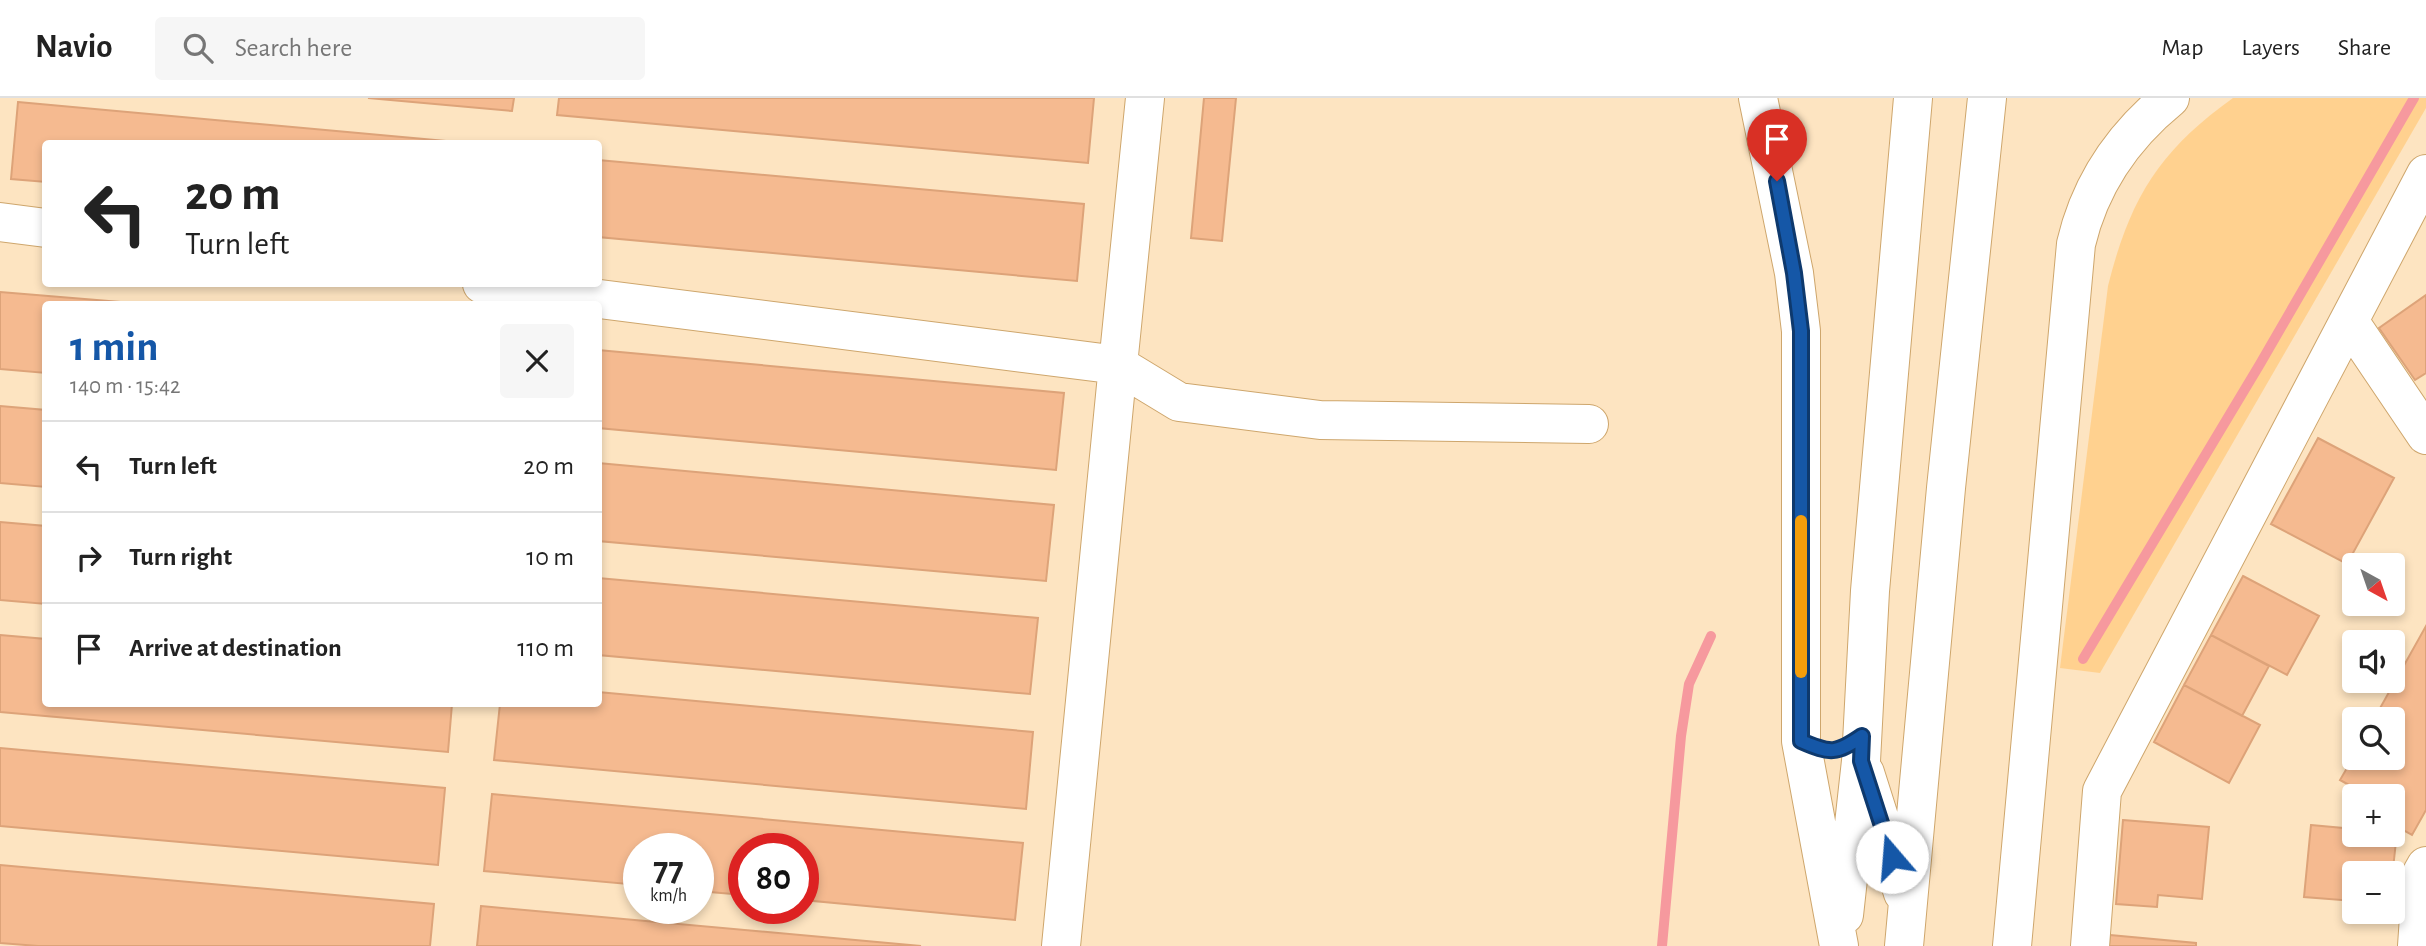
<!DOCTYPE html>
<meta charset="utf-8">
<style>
:root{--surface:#fff;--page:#f6f6f6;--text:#222;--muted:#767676;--line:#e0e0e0;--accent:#1557a7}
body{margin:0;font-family:"Alegreya Sans",sans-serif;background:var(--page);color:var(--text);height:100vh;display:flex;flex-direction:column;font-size:26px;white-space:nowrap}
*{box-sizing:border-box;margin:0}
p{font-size:23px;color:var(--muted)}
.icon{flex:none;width:38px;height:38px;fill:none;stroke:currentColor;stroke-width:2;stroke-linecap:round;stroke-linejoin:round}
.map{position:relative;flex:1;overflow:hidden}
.drawer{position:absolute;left:42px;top:203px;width:560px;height:406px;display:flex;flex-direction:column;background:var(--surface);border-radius:7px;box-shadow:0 4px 10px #0003}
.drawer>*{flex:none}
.guide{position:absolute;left:42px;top:42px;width:560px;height:147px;border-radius:7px;box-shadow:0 4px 10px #0003;background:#fff;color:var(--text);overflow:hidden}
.needle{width:46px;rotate:140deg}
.fabs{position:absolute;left:2342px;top:455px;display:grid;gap:14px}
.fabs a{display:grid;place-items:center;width:63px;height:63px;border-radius:7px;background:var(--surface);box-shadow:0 4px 10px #0003;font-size:35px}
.speed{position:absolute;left:623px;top:735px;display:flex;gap:14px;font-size:35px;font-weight:700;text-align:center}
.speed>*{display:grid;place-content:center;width:91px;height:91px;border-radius:50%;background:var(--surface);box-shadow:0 4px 10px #0003;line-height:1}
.speed small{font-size:18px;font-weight:400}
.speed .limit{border:10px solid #d22;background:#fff;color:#111}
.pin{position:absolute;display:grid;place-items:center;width:60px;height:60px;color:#fff;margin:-72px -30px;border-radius:50% 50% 50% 0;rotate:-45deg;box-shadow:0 0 7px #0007}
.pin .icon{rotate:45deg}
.me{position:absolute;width:77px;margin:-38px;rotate:342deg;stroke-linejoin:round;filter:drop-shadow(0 0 5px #0008)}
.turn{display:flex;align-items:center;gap:24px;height:147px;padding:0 28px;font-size:32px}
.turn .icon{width:91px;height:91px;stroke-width:2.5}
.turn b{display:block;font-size:49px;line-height:60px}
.round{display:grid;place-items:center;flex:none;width:74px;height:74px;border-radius:7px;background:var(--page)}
.overview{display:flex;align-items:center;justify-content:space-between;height:119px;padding:0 28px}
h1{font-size:42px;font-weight:600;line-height:52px;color:var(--accent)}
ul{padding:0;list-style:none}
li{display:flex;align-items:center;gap:21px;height:91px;padding:0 28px;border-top:2px solid var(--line)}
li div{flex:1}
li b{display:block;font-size:26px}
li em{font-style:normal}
header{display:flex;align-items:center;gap:42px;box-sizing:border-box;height:98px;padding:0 35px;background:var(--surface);border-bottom:2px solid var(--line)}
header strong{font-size:33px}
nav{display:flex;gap:38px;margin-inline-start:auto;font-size:24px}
.search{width:490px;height:63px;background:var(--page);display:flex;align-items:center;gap:18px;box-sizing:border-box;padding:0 24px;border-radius:7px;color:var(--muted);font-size:26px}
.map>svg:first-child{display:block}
.green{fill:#ffd18f}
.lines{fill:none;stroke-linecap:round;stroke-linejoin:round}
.stream{stroke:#f6999e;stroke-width:10}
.building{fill:#f5ba90;stroke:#dda379;stroke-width:2}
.minor-casing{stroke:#cea66c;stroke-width:40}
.highway-casing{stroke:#cea66c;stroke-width:40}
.minor{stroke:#fff;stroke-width:38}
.highway{stroke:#fff;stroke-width:38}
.route-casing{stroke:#0e396d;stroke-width:18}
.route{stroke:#1557a7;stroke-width:12}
.slow{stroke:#f59e0b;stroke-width:12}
</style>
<header>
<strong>Navio</strong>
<div class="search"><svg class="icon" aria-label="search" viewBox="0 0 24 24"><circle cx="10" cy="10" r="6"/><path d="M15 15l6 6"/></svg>Search here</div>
<nav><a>Map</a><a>Layers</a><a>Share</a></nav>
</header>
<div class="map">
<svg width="2426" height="848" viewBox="0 0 2426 848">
<rect width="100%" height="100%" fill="#fde4c1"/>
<!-- green -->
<path class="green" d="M2233,0h193v10l-326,565 -40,-5 48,-382c22,-88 51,-135 125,-188z"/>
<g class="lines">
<!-- stream -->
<path class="stream" d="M2083,561l177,-295 154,-266
M1662,848l19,-210 8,-52 22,-48"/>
</g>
<!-- building -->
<path class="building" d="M368,0h146l-2,13z
M559,0h535l-6,65 -531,-48z
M1204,0h32l-14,143 -31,-3z
M18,4l461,42h-433v38l-35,-3z
M598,62l486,44 -7,77 -479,-44z
M0,194l145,12h-99v69l-46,-4z
M2426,197v78l-11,7 -36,-52z
M598,252l466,43 -8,77 -458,-42z
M0,308l46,4v77l-46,-4z
M2318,340l76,40 -47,86 -76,-40z
M598,365l456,42 -8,76 -448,-40z
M0,424l46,4v78l-46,-4z
M2243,478l76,40 -32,59 -76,-40z
M598,480l440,40 -8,76 -432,-39z
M2426,528v184l-14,25 -20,-11v-28h-35l3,-5 -20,-11 14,-24v2h38v-39h-18z
M0,537l46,4v65h406l-4,48 -448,-40z
M2211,537l58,31 -27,50 -58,-31z
M2184,587l76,40 -31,58 -75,-41z
M598,594l435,40 -7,77 -532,-49 6,-56h98z
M0,650l445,40 -7,77 -438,-39z
M492,696l531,49 -8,77 -212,-20v-51h-59v46l-46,-4v-42h-59v36l-155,-14z
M2123,722l86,7 -7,72 -44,-4 -1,12 -41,-3z
M2311,727l43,4v6h38v-3h5l-5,46v-5h-38v28l-50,-4z
M0,767l434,39 -4,42h-392l-38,-3z
M481,808l440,40h-444z
M2110,837l86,8v3h-87z"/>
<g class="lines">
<defs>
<path id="minor" d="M1145,0l-27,267 61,37 141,18 269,4
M0,124l46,6
M482,186l636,81 -57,581
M2349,223l77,114
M2090,848l12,-155 324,-617
M2417,848l5,-73 4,-7"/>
<path id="highway" d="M1758,0l36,175 7,58v410l38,205
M1865,675l38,120
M1844,817l17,-154 9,-170 43,-493
M1904,848l42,-458 41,-390
M2012,848l64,-702c14,-60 46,-107 94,-146"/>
</defs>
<!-- minor casing -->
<use href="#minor" class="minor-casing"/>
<!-- highway casing -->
<use href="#highway" class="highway-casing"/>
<!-- minor -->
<use href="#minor" class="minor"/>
<!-- highway -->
<use href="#highway" class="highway"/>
</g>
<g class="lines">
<defs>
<path id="route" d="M1777,83l17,92 7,58v410c30,13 35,13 61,-5l-1,25 31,96"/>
</defs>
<!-- route casing -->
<use href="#route" class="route-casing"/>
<!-- route -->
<use href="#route" class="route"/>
<!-- slow -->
<path class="slow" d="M1801,423v151"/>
</g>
</svg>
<div class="fabs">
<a><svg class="needle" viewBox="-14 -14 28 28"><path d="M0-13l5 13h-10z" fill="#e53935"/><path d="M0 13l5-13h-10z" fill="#767676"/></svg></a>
<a><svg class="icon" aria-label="sound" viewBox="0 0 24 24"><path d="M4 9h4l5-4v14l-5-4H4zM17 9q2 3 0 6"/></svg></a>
<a><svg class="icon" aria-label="search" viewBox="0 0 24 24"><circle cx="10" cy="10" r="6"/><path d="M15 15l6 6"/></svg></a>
<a>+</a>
<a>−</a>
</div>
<div class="speed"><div>77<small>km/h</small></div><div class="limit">80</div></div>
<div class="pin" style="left:1777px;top:83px;background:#d93025"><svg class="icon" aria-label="arrive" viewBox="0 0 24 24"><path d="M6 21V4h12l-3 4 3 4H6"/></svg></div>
<svg class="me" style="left:1892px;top:759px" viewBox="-20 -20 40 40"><circle r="19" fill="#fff"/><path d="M0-13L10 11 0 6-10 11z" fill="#1557a7"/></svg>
<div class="guide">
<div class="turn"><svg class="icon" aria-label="left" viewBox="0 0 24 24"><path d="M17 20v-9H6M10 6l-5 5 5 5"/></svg><div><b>20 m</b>Turn left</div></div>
</div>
<section class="drawer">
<div class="overview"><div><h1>1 min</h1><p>140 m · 15:42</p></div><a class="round"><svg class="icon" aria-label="close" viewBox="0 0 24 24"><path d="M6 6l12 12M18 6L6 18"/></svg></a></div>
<ul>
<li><svg class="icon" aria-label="left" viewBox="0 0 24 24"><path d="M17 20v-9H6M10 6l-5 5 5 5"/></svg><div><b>Turn left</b></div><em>20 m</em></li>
<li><svg class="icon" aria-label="right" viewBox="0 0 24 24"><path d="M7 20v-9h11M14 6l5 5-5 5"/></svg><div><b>Turn right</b></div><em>10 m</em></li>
<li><svg class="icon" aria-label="arrive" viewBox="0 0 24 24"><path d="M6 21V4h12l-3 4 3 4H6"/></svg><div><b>Arrive at destination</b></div><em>110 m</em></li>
</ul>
</section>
</div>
